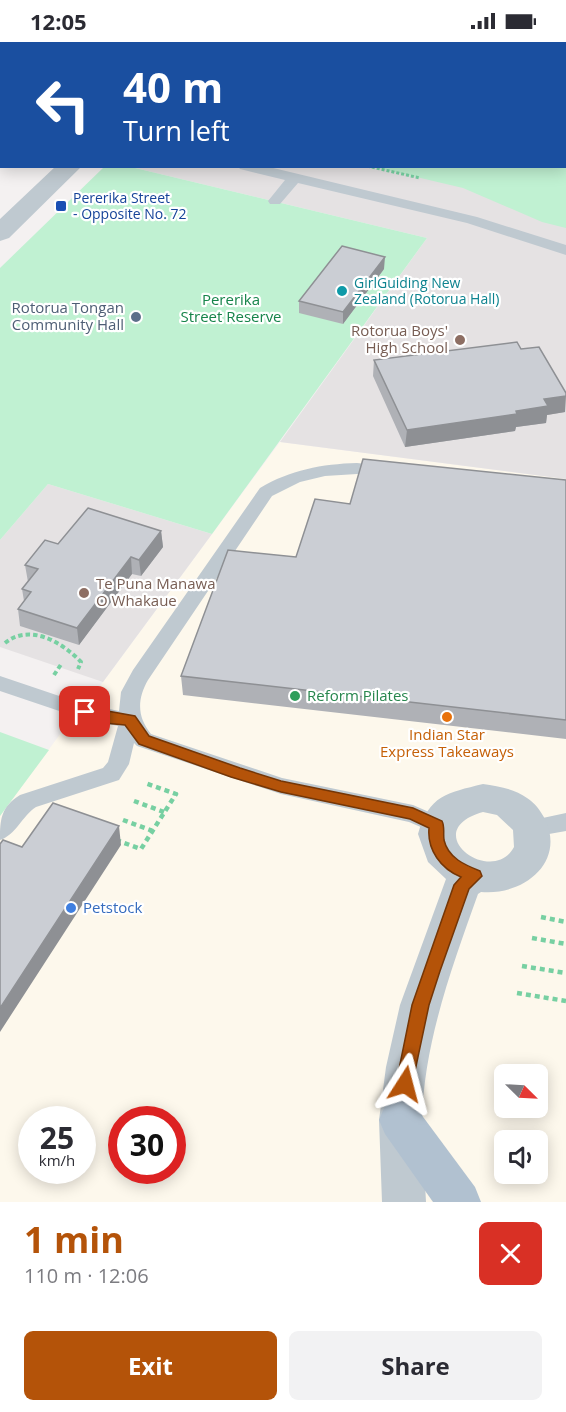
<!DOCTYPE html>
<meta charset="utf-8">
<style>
:root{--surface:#fff;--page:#f2f2f3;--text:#2b2b33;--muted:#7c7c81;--accent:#b45309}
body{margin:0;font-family:"Open Sans",sans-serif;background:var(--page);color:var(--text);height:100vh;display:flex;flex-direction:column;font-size:22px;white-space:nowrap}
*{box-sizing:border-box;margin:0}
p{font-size:20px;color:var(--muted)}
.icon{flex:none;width:33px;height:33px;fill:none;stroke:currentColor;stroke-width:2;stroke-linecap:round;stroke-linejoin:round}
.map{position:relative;height:1160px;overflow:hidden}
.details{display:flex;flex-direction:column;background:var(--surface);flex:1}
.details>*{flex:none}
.top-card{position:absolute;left:0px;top:0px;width:567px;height:126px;box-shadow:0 3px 15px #0003;background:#1a4fa0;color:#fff;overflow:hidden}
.needle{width:39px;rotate:114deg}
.fabs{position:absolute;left:494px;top:1022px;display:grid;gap:12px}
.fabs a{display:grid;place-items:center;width:54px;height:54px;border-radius:9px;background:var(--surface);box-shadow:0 3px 15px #0003;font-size:30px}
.speed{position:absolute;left:18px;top:1064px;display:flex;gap:12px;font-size:30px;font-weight:700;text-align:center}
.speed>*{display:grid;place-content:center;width:78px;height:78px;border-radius:50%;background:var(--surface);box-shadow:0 3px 15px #0003;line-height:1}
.speed small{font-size:15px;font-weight:400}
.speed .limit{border:9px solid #d22;background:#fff;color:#111}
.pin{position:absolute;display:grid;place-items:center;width:51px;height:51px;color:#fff;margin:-26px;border-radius:12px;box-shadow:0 3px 9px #0006}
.me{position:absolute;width:66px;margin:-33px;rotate:9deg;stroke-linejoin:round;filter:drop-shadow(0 0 4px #0008)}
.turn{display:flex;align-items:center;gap:21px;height:126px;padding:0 24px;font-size:27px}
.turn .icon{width:78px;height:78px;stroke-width:2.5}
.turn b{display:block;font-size:42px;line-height:51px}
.round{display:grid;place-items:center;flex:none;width:63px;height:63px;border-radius:9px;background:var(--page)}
.overview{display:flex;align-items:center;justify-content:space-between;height:102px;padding:0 24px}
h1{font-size:36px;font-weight:700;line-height:45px;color:var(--accent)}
.action{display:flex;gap:12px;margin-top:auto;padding:12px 24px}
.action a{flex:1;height:69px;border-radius:9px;background:var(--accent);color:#fff;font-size:24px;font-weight:700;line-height:69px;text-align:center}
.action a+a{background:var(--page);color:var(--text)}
.status{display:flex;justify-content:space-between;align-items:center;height:42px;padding:0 30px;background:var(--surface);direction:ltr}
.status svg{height:16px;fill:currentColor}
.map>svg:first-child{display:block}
.commercial{fill:#fdf8ec;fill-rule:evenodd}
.education{fill:#e5e2e3}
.green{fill:#c0f1d2}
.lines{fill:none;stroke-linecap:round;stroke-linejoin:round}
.path-far2{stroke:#77d0a2;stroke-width:3;stroke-dasharray:3 2;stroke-linecap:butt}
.path-far1{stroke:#77d0a2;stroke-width:4;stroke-dasharray:4.5 3;stroke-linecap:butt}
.path{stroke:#77d0a2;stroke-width:4.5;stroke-dasharray:5 4;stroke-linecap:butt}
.lane{fill:#bfc9d0;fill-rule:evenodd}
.street{fill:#bfc9d0;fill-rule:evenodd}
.primary{fill:#b1c1d0;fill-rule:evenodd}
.wall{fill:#afb1b6}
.shaded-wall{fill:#8e9094}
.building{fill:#cbced4;stroke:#8e9094;stroke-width:1.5}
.route{fill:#b45309;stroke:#753606;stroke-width:1.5}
.transit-dot{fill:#1a4fb4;stroke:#fff;stroke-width:2}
.culture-dot{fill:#0f9aa8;stroke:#fff;stroke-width:2}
.service-dot{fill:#5c6f8a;stroke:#fff;stroke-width:2}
.education-dot{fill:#8d6e63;stroke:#fff;stroke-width:2}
.leisure-dot{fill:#2e9e5b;stroke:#fff;stroke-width:2}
.food-dot{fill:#e8710a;stroke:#fff;stroke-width:2}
.shop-dot{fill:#3f7fe0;stroke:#fff;stroke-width:2}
.labels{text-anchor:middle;stroke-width:4.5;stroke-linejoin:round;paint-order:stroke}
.far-transit-label{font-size:14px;fill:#164399;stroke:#fff;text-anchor:start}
.far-culture-label{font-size:14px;fill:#0d838f;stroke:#fff;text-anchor:start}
.park-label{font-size:15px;fill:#16844a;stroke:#fff}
.service-label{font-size:15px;fill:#4e5e75;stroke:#fff;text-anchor:end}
.education-label{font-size:15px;fill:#785e54;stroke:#fff;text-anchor:end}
.leisure-label{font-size:15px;fill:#27864d;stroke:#fff;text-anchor:start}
.food-label{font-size:15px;fill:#c56008;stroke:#fff}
.shop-label{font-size:15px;fill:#366cbe;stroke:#fff;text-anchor:start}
</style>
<div class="status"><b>12:05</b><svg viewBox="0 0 49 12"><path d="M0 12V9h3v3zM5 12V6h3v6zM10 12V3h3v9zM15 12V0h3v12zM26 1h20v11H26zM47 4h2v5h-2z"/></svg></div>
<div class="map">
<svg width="566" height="1160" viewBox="0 0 566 1160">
<rect width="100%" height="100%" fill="#f4f1f1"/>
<!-- commercial -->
<path class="commercial" d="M280,400l286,37v723h-566v-386l69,-94 12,-10zM504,1032h33v33h-33zM32,1077h50v51h-50zM122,1077h50v51h-50zM504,1098h33v33h-33z"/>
<!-- education -->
<path class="education" d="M239,0h327v437l-286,-37 147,-204 -296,-71 435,-1v-122l-328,-1z
M48,442l164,50 -109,148 -103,-35v-107z"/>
<!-- green -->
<path class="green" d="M239,0h327v186l-24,-6 -79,-34 -89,-21 192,-1v-122l-328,-1z
M104,125h27l296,71 -215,296 -164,-50 -48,56v-272z
M0,690l49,18 -49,66z"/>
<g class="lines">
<!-- path-far2 -->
<path class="path-far2" d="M160,2l2,-2
M367,124l53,12"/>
<!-- path-far1 -->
<path class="path-far1" d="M5,601c25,-20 57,-1 76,19l-3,7
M54,633l8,-12"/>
<!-- path -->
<path class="path" d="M134,759l30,11
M123,778l30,11
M116,798l25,9 35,-55 -31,-11
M541,875l25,5
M532,896l34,6
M522,924l44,7
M517,951l49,8"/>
<!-- lane -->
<path class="lane" d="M238,124h27l212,51 89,28v10l-99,-32 -169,-40 -18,21h-10l-2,-3 17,-21 -45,-11z
M357,421l37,4 3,4 -3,4 -6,2 -31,-3 -32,2 -25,6 -28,14 -124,184c-11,19 -11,37 3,54l131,44 131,27 32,14 3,6 -3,6 -8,3 -28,-12 -128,-28 -144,-48 -3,-3 -5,21 -10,16 -83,27c-14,9 -20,28 -36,33 0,-21 1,-33 20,-45l83,-27 5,-6 10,-36 -38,-8 -80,-27v-15l80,27 39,8 2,-19 12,-22 127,-182c30,-18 62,-24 97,-25z
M566,771v18l-34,6 -8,-3 -3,-6 3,-6z"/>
<!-- street -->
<path class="street" d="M189,0h22l-22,2z
M0,60h2v14h-2z
M56,124h26l-73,72 -9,3v-22z
M483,742c15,2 32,5 44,14 8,5 13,12 18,21 21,44 -22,77 -64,73l-3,2c-26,73 -54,148 -56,226 -1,27 3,55 4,82h-44l-3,-82 7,-53 14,-62 46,-126 -18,-17 -10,-28c11,-39 29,-41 65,-50zM483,770l14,3 16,15 1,17c-22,41 -98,-16 -31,-35z"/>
<!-- primary -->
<path class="primary" d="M400,1058l15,6 60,81 6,15h-48l-48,-68 -6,-14 6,-14z"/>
</g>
<!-- wall -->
<path class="wall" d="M384,227l-41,55 -44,-11v-12z
M521,307l44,63 -18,3 -1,8 -30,4 -1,4 -110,16 -32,-71 1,-16z
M566,438v259l-383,-44 -2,-19 115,-119 54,-53z
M161,489l2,16 -22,29 -9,-2 -53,71 -59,-19 -2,-17 6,-8 -2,-12 6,-7 -3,-17 33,-21z"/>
<!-- shaded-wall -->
<path class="shaded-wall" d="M93,0h13l-2,2h-13z
M2,32v12l-2,1v-12z
M385,215l-1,12 -41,55v-12z
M566,354l-1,16 -18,3 -1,8 -30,4 -1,4 -110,16 2,-17 109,-19 28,-12z
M161,489l2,16 -22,29 -2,-16z
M131,515l1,17 -53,71 -2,-17z
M119,784l2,19 -121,187v-24z"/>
<!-- building -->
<path class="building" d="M0,0h93l-2,2h-89v30l-2,1z
M342,204l43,11 -42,55 -44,-11z
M517,300l4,7 18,-2 27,46v3l-22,3 4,7 -32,5 1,3 -110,16 -33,-70z
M363,417l203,21v240l-385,-44 47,-126 68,7 19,-58 35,5z
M88,466l73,23 -22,29 -8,-3 -54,71 -59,-19 13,-17 -9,-3 16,-20 -13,-4 20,-25 13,4z
M53,761l66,23 -119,182v-164l3,-4 19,7z"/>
<!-- route -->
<path class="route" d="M85,665l50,9 14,20 91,32 41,13 132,27 29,13c3,6 1,12 2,19 4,18 21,25 36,31l2,5 -13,13 -29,82 -11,34 -18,85 -6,2 -6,-2 -3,-6 16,-79 42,-120 7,-8c-20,-8 -34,-27 -32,-49l-19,-9 -129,-27 -50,-15 -92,-33 -14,-19 -21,-2 -24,-7 -2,-4z"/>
<!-- markers -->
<rect class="transit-dot" x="55" y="158" width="12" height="12" rx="3"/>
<circle class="culture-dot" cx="342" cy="249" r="6"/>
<circle class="service-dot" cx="136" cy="275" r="6"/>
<g class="education-dot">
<circle cx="460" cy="298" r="6"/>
<circle cx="84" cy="551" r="6"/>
</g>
<circle class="leisure-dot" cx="295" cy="654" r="6"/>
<circle class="food-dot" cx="447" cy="675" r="6"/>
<circle class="shop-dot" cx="71" cy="866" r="6"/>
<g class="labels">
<!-- far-transit labels -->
<g class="far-transit-label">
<text x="73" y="161">Pererika Street<tspan x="73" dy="16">- Opposite No. 72</tspan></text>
</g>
<!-- far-culture labels -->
<g class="far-culture-label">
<text x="354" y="246">GirlGuiding New<tspan x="354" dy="16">Zealand (Rotorua Hall)</tspan></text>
</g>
<!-- park labels -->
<g class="park-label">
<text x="231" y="263">Pererika<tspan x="231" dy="17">Street Reserve</tspan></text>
</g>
<!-- service labels -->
<g class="service-label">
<text x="124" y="271">Rotorua Tongan<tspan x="124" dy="17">Community Hall</tspan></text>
</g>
<!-- education labels -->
<g class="education-label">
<text x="448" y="294">Rotorua Boys'<tspan x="448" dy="17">High School</tspan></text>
<text x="96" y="547" text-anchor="start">Te Puna Manawa<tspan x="96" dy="17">O Whakaue</tspan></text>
</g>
<!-- leisure labels -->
<g class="leisure-label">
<text x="307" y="659">Reform Pilates</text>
</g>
<!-- food labels -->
<g class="food-label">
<text x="447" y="698">Indian Star<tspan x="447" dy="17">Express Takeaways</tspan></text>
</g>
<!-- shop labels -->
<g class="shop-label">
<text x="83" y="871">Petstock</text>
</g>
</g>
</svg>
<div class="fabs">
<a><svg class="needle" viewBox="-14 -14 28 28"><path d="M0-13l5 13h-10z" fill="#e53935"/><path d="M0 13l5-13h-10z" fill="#7c7c81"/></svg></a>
<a><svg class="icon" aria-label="sound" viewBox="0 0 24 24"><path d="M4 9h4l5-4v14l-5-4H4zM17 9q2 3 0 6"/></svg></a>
</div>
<div class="speed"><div>25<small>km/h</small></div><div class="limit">30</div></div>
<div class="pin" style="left:85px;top:670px;background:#d93025"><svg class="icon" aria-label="arrive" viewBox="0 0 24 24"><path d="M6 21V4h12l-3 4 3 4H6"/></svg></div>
<svg class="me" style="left:405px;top:1042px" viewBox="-20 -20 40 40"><path d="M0-17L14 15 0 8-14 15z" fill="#b45309" stroke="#fff" stroke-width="4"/></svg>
<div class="top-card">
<div class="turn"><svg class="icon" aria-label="left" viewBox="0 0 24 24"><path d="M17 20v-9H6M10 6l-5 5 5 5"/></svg><div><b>40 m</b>Turn left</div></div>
</div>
</div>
<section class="details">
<div class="overview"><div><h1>1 min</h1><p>110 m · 12:06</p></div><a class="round" style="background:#d93025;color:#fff"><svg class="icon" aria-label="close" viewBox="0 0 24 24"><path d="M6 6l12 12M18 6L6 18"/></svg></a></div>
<div class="action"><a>Exit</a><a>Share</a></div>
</section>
